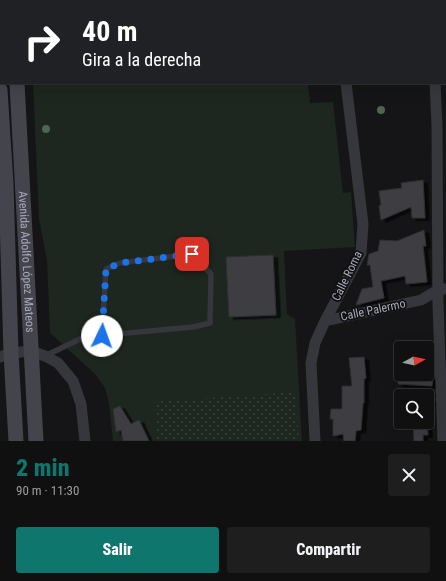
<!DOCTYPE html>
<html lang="es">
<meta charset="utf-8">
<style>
:root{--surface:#101011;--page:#1e1e1f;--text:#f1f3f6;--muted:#9c9d9f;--line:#303031;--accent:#0f766e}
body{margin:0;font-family:"Roboto Condensed",sans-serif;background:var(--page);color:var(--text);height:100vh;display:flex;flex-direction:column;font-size:15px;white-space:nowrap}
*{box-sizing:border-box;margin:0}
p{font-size:13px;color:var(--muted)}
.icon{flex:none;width:22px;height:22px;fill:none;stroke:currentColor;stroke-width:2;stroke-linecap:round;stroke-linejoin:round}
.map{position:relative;height:441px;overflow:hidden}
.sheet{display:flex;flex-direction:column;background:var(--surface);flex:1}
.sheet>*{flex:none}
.hud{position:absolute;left:0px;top:0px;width:446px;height:84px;box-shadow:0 4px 16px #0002,0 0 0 1px var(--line);background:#202124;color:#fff;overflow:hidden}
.needle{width:26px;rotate:82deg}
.buttons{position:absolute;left:394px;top:341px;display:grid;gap:8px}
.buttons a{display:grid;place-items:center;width:40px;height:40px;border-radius:4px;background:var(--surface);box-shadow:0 4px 16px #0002,0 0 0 1px var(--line);font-size:20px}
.pin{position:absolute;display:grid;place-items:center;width:34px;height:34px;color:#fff;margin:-17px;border-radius:8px;box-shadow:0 2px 6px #0006}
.me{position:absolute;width:44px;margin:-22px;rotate:3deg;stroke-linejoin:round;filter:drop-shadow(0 0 3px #0008)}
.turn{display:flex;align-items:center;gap:14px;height:84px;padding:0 16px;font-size:18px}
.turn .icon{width:52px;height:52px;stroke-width:2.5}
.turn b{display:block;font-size:28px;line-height:34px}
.round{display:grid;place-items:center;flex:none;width:42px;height:42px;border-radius:4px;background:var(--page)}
.overview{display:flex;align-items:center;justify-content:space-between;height:68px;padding:0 16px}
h1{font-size:24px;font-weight:800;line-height:30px;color:var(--accent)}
.button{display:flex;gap:8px;margin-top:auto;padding:8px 16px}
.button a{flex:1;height:46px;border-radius:4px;background:var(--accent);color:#fff;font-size:16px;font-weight:800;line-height:46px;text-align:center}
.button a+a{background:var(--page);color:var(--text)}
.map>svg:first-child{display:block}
.green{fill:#1d261f}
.park{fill:url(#park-dots)}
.building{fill:#3c3d42;stroke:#302f34;filter:url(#shadow)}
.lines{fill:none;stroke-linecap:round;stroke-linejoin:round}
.lane{stroke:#36363d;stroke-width:5.5}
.street{stroke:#36363d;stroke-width:11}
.secondary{stroke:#44444d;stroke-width:15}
.tree{fill:#4d6553}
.route{stroke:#1a73e8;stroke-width:7;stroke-dasharray:0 12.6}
.labels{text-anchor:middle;stroke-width:3.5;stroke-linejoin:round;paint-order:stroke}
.street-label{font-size:12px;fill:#a6a9b9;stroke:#101012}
</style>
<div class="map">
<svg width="446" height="441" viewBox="0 0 446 441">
<defs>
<pattern id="park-dots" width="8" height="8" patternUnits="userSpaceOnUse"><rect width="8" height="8" fill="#1d261f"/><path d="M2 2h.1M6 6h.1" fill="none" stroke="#3b433d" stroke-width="1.8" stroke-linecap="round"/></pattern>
<filter id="shadow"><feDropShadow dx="4.5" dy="2.5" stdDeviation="0" flood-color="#0009"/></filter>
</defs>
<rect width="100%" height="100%" fill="#151517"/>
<!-- green -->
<path class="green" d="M7,0h259v1h-258z
M33,83h275l2,20 23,-1 10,91 8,-1 4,55 -71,4 3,63 8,5 7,122h-189l-4,-38 -4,-15 -10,-14 -45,-41 -3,-73 -8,-41z"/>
<!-- park -->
<path class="park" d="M296,392l3,49h-142l-3,-39z"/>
<!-- building -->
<path class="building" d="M423,180l2,38h-13l-1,-11 -30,13 -2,-14 2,-1 -2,-14 23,-3 -1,-5z
M424,230l2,16h-3l4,36 -21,2 -1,-8 -24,5 3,17 -28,7 6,-16 11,-2 -3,-22h-3l2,-11 9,-3 2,-11 17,1z
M273,255l3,60 -47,2 -3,-60z
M433,355v12l-6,1v-12z
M364,357l2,21 -2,1v24h-1l-2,27 -5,1 -1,10h-11l-1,-7 -10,2v-17h-3l1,-10h11v-23h10l-3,-28z
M398,374h35l-1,12 -34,-2z
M434,391l1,11 -6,1 -1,-11z
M120,406l11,18 8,-4 10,21h-26l-2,-11 -5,2 -3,-23z
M413,422h14l1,13h-5v6h-9z"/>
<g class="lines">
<!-- lane -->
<path class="lane" d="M45,356l39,-19 109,-10 17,-4 1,-49 -19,-20 -72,9 -14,6 -4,66"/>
<!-- street -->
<path class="street" d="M331,0v1
M431,0v1
M446,0v17
M361,1l2,-1
M377,1l2,-1
M435,83l2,42 1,180 5,136
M325,321l96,-21 17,-10 6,-1
M0,357l11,-4 20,-2 14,5 13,7 15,18 8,23 4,37
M315,441l-4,-78 4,-20 10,-22 36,-68 2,-29 -17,-141"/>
<!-- secondary -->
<g class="secondary">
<path d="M0,21l1,2"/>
<path d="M0,73h1"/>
<path id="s1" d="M17,83l19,358"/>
<path d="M0,90l6,94 5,169 5,88"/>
</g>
</g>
<!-- trees -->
<g class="tree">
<circle cx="381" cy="110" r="4"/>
<circle cx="46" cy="129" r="4"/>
</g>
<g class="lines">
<!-- route -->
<path class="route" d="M102,336l4,-67 14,-6 72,-9"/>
</g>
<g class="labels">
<!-- street labels -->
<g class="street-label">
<text dy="4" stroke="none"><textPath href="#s1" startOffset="179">Avenida Adolfo López Mateos</textPath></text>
<text transform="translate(347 276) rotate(-64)" y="4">Calle Roma</text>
<text transform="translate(373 310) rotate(-12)" y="4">Calle Palermo</text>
</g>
</g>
</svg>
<div class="buttons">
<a><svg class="needle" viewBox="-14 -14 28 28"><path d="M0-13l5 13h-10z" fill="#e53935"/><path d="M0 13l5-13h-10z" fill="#9c9d9f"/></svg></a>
<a><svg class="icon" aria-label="search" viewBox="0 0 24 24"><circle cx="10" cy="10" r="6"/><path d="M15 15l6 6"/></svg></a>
</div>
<div class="pin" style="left:192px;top:254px;background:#d93025"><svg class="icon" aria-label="arrive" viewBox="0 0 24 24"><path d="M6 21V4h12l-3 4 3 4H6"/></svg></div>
<svg class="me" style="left:102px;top:336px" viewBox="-20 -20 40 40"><circle r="19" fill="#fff"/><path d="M0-13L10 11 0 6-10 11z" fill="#1a73e8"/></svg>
<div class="hud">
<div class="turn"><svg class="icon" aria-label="right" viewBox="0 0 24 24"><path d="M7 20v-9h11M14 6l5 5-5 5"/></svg><div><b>40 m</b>Gira a la derecha</div></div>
</div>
</div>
<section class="sheet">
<div class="overview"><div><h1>2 min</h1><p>90 m · 11:30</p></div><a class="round"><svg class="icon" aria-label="close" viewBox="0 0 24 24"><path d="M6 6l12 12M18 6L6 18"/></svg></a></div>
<div class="button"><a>Salir</a><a>Compartir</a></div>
</section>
